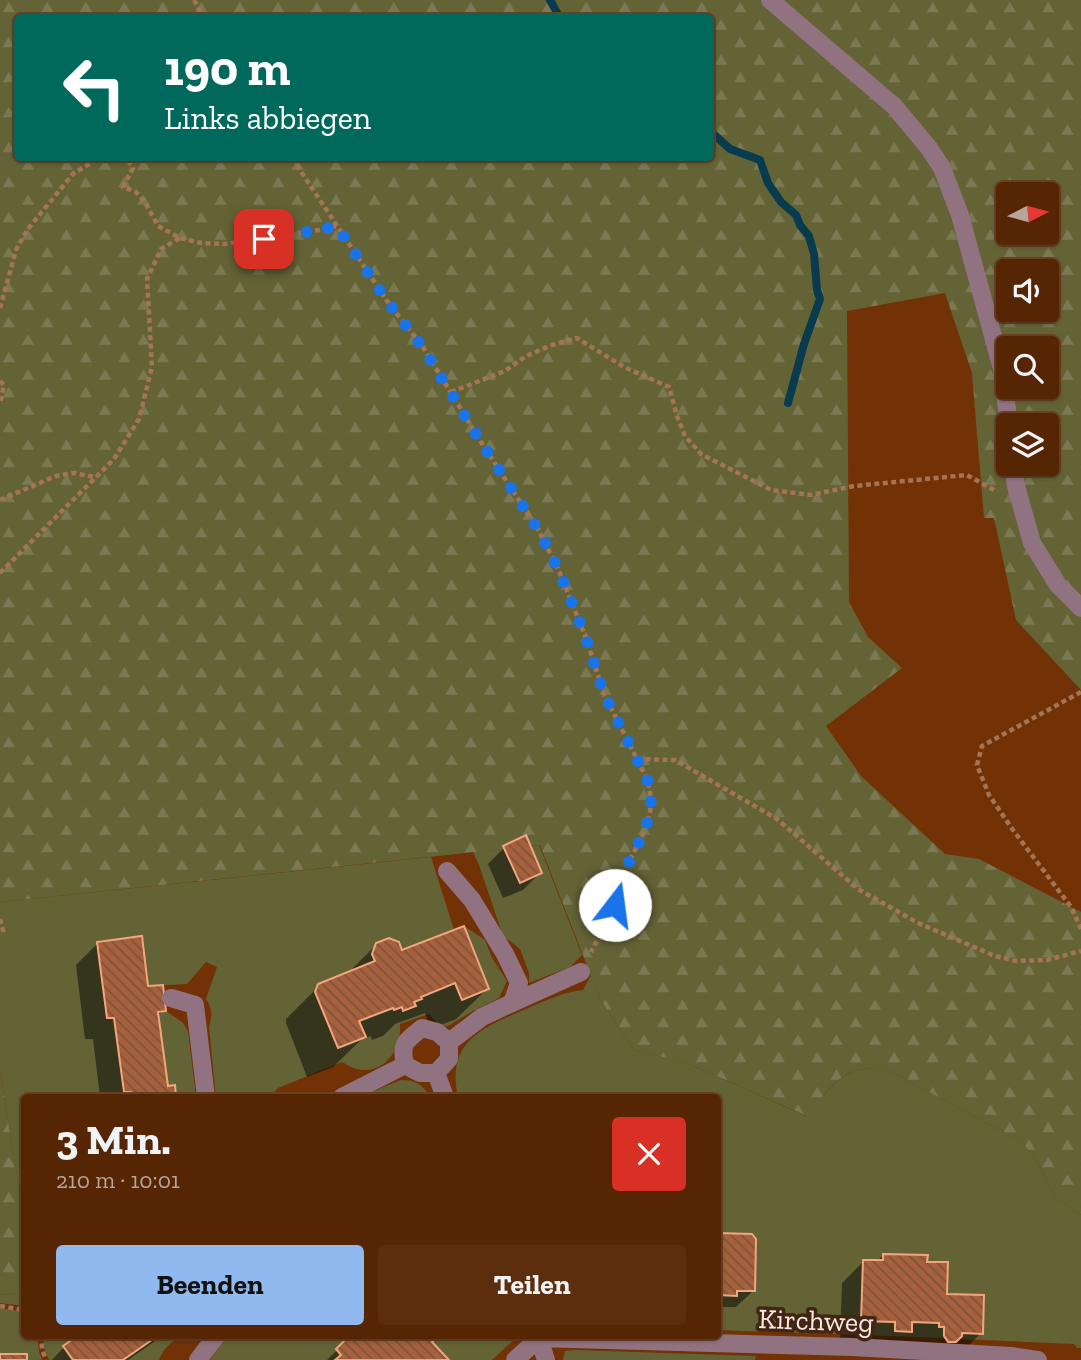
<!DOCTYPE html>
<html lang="de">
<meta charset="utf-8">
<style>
:root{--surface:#562604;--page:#5c2e0e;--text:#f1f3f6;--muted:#b6a59a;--line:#6c4326;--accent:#90b9f0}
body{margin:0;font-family:"Zilla Slab",serif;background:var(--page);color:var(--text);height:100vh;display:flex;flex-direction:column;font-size:26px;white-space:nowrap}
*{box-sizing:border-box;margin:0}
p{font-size:23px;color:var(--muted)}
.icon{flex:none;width:38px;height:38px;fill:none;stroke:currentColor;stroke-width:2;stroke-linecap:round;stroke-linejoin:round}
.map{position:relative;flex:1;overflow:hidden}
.side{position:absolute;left:21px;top:1094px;width:700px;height:245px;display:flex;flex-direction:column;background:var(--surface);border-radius:7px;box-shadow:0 2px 5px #0004,0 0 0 2px var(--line)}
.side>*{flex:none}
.hud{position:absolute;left:14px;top:14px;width:700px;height:147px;border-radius:7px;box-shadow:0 2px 5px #0004,0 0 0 2px var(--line);background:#00695c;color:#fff;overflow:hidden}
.needle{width:46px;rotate:84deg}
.controls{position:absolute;left:996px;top:182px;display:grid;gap:14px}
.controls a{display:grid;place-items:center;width:63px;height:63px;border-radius:7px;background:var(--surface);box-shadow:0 2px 5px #0004,0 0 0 2px var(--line);font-size:35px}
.pin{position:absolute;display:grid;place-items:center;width:60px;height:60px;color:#fff;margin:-30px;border-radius:14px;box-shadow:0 4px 10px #0006}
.me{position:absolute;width:77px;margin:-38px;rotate:15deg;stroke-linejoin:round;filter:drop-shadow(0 0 5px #0008)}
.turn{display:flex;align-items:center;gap:24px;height:147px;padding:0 35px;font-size:32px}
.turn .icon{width:91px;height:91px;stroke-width:2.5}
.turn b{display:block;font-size:49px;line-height:60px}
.round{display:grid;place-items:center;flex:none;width:74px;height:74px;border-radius:7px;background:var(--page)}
.headline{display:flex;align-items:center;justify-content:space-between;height:119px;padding:0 35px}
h1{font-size:42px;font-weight:700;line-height:52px}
.action{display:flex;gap:14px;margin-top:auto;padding:14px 35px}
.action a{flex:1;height:80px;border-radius:7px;background:var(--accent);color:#111;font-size:28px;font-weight:700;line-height:80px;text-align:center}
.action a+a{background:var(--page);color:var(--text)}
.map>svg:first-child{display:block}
.grass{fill:#646336}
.forest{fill:url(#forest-firs);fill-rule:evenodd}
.shadow{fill:#0007}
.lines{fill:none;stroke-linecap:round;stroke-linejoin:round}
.stream{stroke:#083b4e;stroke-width:8}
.building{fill:url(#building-back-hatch);stroke:#f2a67f;stroke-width:2}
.path{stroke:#a47455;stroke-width:4.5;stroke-dasharray:5 3.5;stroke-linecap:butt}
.minor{stroke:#917281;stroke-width:18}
.route{stroke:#1a73e8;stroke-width:12;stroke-dasharray:0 21.6}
.labels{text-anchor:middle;stroke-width:7;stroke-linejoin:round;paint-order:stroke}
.street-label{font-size:28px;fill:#fae9e1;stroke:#432515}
</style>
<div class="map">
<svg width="1081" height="1360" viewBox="0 0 1081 1360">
<defs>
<pattern id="forest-firs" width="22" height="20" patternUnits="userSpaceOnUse" patternTransform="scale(1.75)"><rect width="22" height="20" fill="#646336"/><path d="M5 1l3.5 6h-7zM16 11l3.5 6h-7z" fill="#7b7953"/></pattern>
<pattern id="building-back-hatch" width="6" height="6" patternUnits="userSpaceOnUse" patternTransform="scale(1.75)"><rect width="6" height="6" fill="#a6603b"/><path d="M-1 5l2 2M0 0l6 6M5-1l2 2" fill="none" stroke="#7d543f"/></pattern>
</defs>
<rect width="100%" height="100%" fill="#733206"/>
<!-- grass -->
<path class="grass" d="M539,845l43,110 -12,12 -41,16v-10l-9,-24 -17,-13 -24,-71 -6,-13 31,-3 16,34 22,-10 -12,-27z
M431,857l23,73 -52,20 -3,-8 -10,-4 -12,5 -5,11 3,7 -57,23 -2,8 21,56 28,-11 -6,-16 34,-13 9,-1 1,3 13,-5 -2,-3 8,-3 -1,-2 34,-14 9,-57 21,14 7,18 15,23 -8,17 -28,14 -23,14 -9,-1 -10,-11 -29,10c2,21 -12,47 -36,46 -8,0 -15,-4 -22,-8l-64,26 -4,4 -1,5h-57l-7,-70c3,-11 4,-18 -3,-28l11,-32 -11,-5 -19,22 -39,2 -6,-50 -44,6 9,76h7l9,74h8l1,5h-108v122l-24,-148v-169z
M591,975l9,24 34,51 53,13 119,53c26,-28 35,-51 78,-48l137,73 16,20 19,37 25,17v133h-4l-3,-4 -114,-5 -4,3h-8l-4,-4 -226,-8v-233h-260c-12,-56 24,-69 68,-88 19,-8 37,-17 57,-19z
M166,1011l16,11 6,9 8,66h-20l-1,-12 -7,1 -10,-74z
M401,1080c15,0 22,5 29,17h-71z
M24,1292v14l-24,-3v-8z
M0,1308l24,4v23h13l2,17 3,8h-15v-6h-27z
M44,1335h158c-6,3 -11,1 -17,2 -13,2 -22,12 -26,23h-110l-5,-12z
M228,1335h291l-27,25h-282z
M574,1350l182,6 -1,4h-192l2,-9z"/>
<!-- forest -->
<path class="forest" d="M0,0h1081v690l-65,-70 -22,-102h-10l-12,-145 -27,-80 -98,18 2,291 19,35 34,31 -76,58 35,50 84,78 34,5 102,53v303l-25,-17 -19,-37 -16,-20 -137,-73c-43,-3 -52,19 -77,48l-120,-53 -53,-13 -34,-51 -60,-154 -36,1v3l-504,53zM18,18h692v140h-692zM1008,194h38v39h-38zM1008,271h38v39h-38zM1008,348h38v39h-38zM1008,425h38v39h-38z
M0,1071l24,148v73l-24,3z"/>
<!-- shadow -->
<path class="shadow" d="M504,848l36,25 -17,17 -20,8 -15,-34z
M98,943l49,45 17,22 -7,7 9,71 7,-1 2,10h-75l-7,-58h-8l-9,-74z
M377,944l25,9 85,36 -31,30 -25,10 -6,-16 -30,11 -12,12 -11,4 -1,-4 -7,3 -1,-1 -30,29 -26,10 -21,-54v-4l33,-33 28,-12z
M718,1234l33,1 2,56 -17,16h-13l-5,5z
M883,1255l43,9 19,32 36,37 -22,22 -23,5h-12l-2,-2 -82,-16 2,-59 21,-21h14z
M82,1335h82l-36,25h-76l12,-13z
M353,1335l77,7 17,18h-120z"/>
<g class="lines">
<!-- stream -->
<path class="stream" d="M550,0l10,18
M710,131l20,18 30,11 8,23 13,19 15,13 4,10 9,11 5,18 3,36 3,9 -16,45 -16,59"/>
</g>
<!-- building -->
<path class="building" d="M526,835l16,38 -22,10 -17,-37z
M464,926l25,63 -27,11 -7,-17 -34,14 1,2 -8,3 2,4 -13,5 -1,-4 -8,3 -1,-2 -34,13 7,16 -28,11 -23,-56 3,-8 57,-23 -3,-7 4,-11 13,-5 10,4 3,8z
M142,936l6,50 15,-1 3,26 -8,1 10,74 7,-1 1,12h-44l-1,-5h-7l-10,-74h-7l-10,-76z
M718,1233l34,1 4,5 -1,52h-18v5l-19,-1z
M883,1254l45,1 -1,7h21l-1,32 37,1 -1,39 -21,-1v3l-6,6h-8l-4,-6v-9h-5v-4l-27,-1v10l-17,-1v-9l-34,-1 2,-61h20z
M79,1335h80l-36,25h-50l-10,-14z
M350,1335h89l-7,7 17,18h-114l6,-5 -5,-6z
M0,1354h27v6h-27z"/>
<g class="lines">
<!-- path -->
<path class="path" d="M194,0l10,18
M111,158l18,4 4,6 -10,19 13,5 9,10 13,24 22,12 21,5 24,1 94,-14 17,-4
M292,158l95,143 36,46 58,95 58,89 20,40 27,67 18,56 44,87 3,18 -1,13 -5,18 -20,40 -10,35 -24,47
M0,308l16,-58 11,-20 46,-56 23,-14 7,-2
M0,381l4,4 -4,19
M451,392l54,-21 21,-15 26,-11 25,-7 47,29 45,20 8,29 8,20 16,18 70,36 40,5 43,-9 113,-11 27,15
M0,500l56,-24 18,-3 20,4
M0,573l114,-114 25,-40 13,-52 -5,-88 14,-30 19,-11
M1081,692l-99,54 -5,19 12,30 24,35 58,77 10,22
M637,759l38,1 102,59 81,70 60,34 77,33 21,5 31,-1 34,-9
M0,919l4,15
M0,1306l24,4
M41,1335l1,14 4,11"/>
<!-- minor -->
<path class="minor" d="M770,0l124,106 35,42 13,20 18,47 42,154 7,56
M1013,464l3,22 16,57 26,42 23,23
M447,871l25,29 33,54 14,29 -7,20 -30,14 -33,25
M171,998l24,7 11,92
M512,1003l69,-31
M422,1028l15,4 12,10v17l-13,14h-16l-15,-8c-5,-22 1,-24 17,-37z
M436,1073l9,24
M342,1097l63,-32
M538,1335l8,25
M198,1360l19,-25
M515,1360l24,-22 314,9 158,9 27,4"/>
</g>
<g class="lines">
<!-- route -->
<path class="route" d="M264,239l55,-9 18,-4 50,75 36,47 58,94 58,89 20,40 27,67 18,56 44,87 3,18 -1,13 -5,18 -20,40 -10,35"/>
</g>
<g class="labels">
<!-- street labels -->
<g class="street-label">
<text transform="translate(816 1320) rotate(2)" y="10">Kirchweg</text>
</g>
</g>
</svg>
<div class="controls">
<a><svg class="needle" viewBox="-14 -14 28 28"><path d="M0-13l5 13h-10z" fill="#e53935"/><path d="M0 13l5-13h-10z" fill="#b6a59a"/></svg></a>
<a><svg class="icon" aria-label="sound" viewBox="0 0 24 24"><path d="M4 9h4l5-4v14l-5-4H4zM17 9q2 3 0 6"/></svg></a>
<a><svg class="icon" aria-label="search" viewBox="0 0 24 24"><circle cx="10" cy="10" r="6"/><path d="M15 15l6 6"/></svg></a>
<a><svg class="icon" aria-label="layers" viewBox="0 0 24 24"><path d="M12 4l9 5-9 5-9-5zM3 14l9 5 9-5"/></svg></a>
</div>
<div class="pin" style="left:264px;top:239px;background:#d93025"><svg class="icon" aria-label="arrive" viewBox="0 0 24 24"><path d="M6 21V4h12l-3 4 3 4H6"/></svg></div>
<svg class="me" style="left:615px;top:905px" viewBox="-20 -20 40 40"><circle r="19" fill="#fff"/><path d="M0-13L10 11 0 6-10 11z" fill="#1a73e8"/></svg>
<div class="hud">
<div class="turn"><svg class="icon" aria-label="left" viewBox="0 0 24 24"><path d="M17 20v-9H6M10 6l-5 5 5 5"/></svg><div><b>190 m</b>Links abbiegen</div></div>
</div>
<section class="side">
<div class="headline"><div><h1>3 Min.</h1><p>210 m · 10:01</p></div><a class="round" style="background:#d93025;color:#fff"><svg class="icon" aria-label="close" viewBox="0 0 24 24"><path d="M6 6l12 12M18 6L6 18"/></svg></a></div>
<div class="action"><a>Beenden</a><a>Teilen</a></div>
</section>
</div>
